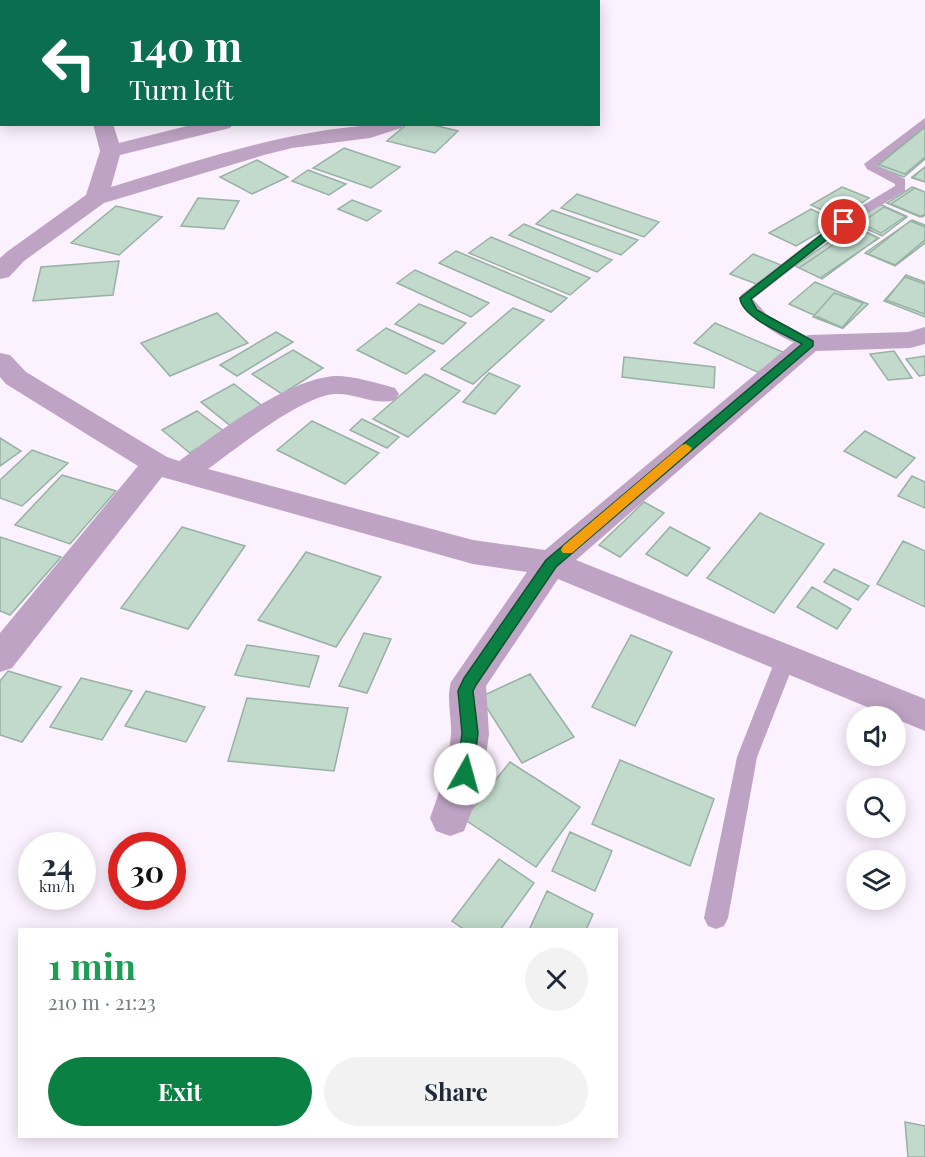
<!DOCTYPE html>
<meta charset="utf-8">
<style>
:root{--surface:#fff;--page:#f2f2f3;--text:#1f2937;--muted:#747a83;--accent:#0b8043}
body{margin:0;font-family:"Playfair Display",serif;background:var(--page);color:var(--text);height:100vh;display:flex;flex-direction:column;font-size:22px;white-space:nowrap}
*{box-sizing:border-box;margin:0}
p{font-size:20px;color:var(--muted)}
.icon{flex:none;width:33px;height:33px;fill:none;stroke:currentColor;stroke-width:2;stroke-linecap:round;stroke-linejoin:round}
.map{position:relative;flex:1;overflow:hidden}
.side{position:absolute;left:18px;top:928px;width:600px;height:210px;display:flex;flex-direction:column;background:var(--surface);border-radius:0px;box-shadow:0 3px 15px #0003}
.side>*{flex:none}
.guide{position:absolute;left:0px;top:0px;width:600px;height:126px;box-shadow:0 3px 15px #0003;background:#0b6e4f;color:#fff;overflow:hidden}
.fabs{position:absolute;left:846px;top:706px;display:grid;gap:12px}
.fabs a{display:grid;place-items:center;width:60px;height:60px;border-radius:50%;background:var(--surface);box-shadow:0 3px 15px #0003;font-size:30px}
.speed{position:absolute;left:18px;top:832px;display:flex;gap:12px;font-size:30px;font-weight:700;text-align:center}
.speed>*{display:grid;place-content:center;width:78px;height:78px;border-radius:50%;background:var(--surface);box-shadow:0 3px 15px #0003;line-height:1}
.speed small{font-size:15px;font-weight:400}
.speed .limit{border:9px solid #d22;background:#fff;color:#111}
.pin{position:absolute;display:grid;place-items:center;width:51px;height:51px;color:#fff;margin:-26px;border:3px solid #fff;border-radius:50%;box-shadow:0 2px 6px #0007}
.me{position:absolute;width:66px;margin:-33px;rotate:7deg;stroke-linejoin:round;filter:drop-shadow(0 0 4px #0008)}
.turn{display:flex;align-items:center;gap:21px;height:126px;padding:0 30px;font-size:27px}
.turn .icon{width:78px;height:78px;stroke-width:2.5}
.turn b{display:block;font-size:42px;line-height:51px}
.round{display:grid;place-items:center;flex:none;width:63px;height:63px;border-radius:32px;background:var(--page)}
.overview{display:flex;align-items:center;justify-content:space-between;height:102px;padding:0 30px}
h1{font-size:36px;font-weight:700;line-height:45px;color:#1e9e55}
.primary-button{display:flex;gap:12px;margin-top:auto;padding:12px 30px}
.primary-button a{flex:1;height:69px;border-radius:36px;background:var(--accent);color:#fff;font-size:24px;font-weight:700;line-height:69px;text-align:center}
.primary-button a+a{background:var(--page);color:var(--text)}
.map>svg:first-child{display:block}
.building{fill:#c1dacc;stroke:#98b1a3;stroke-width:1.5}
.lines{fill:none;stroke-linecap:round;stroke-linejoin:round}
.lane{fill:#bea3c4;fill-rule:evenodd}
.street{fill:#bea3c4;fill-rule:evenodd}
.route{fill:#0b8043;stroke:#07532c;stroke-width:1.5}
.slow{fill:#f59e0b}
</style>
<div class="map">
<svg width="925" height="1157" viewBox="0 0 925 1157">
<rect width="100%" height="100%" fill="#fcf1fe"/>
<!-- building -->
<path class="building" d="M407,124h22l29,7 -23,22 -48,-12z
M925,126v31l-20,17 -28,-10z
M925,127v32l-21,18 -28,-10z
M344,148l56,19 -29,21 -58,-20z
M257,160l31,17 -36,17 -32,-17z
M925,167v15l-13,-4z
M925,167v15l-13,-5z
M308,170l38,14 -17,11 -37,-14z
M842,187l27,11 -30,20 -28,-13z
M912,187l13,5v22l-5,3 -33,-14z
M915,188l10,4v23l-3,2 -31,-13z
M577,194l82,28 -15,15 -83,-29z
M198,198l41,3 -15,28 -43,-3z
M352,200l29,11 -14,10 -29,-12z
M877,203l29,13 -25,17 -29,-14z
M116,206l46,11 -43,38 -48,-12z
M884,207l23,10 -25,19 -24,-11z
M811,209l26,13 -41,24 -27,-13z
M552,210l86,30 -17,15 -85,-31z
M912,220l13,5v18l-30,23 -30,-13z
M910,221l15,6v13l-30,25 -27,-11z
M524,224l88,36 -15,12 -88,-37z
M852,226l26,12 -56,41 -27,-13z
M858,228l21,10 -59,40 -21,-10z
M491,237l99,41 -20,17 -101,-42z
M456,251l111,47 -16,14 -112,-49z
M753,254l28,11 -22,20 -29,-11z
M119,261l-6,34 -80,6 8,-34z
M415,270l74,33 -18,14 -74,-34z
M906,275l19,7v32l-39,-14z
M905,277l20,7v33l-41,-16z
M815,282l53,22 -25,24 -54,-24z
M834,293l29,10 -21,25 -29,-11z
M419,304l47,19 -23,21 -48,-20z
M513,308l31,12 -71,64 -32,-15z
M217,313l31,30 -78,33 -29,-33z
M715,323l70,30 -21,22 -70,-32z
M386,328l49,23 -29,23 -49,-24z
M276,332l17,10 -56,34 -17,-11z
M293,350l30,18 -41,26 -30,-20z
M894,351l18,27 -24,2 -18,-26z
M925,356v19l-6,1 -13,-17z
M624,357l91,10 -1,21 -92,-11z
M489,373l31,13 -25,28 -32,-12z
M425,374l35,17 -52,46 -35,-18z
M234,384l31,24 -33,19 -31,-25z
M197,411l28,21 -35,21 -28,-23z
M362,419l37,18 -12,11 -37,-18z
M312,421l67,32 -34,31 -68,-34z
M865,431l50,27 -19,20 -52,-27z
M0,438l21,13 -21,15z
M32,450l36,13 -46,43 -22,-8v-18z
M62,475l54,16 -46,53 -55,-19z
M912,476l13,6v26l-27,-12z
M644,502l20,11 -44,44 -21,-12z
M760,513l64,31 -50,69 -67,-35z
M182,527l63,19 -57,83 -67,-21z
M670,527l40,21 -23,28 -41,-22z
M0,537l61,20 -51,58 -10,-4z
M903,541l22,10v56l-48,-23z
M306,552l75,25 -45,70 -78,-27z
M834,569l35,17 -11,14 -34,-18z
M812,587l39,22 -14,20 -40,-22z
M364,633l27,6 -24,54 -28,-7z
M631,635l41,17 -37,74 -43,-19z
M247,645l72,11 -10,31 -74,-12z
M8,671l53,16 -39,55 -22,-7v-54z
M530,674l44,63 -52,26 -42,-66z
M81,678l51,13 -30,49 -52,-13z
M146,691l59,16 -19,35 -61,-16z
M247,698l101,10 -14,63 -106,-10z
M620,760l94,39 -24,67 -98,-42z
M510,762l70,45 -44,60 -72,-48z
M570,832l42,19 -17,40 -43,-20z
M499,859l35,24 -34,47h-35l-13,-9z
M547,891l46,23 -7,16h-57z
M905,1122l20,4v31h-17z"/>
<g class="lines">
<!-- lane -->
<path class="lane" d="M925,118v8l-49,39 29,14v12l-57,34 -95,74 14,16 47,25 2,3 -2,3c-18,5 -69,-30 -75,-48l2,-3 99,-76 55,-33v-2l-28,-15 -3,-5z
M786,650l7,2 3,6 -39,99 -29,161 -4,8 -8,3 -8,-3 -4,-8 33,-161 39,-99 3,-6z"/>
<!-- street -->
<path class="street" d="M18,0h21l-22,2z
M0,2h2v10h-2z
M0,44h2v11h-2z
M0,96h2v12h-2z
M93,124h20l6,19 76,-19h38l-3,4 -110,27 -9,32c95,-29 192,-63 293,-63l-3,4 -31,10 -78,10 -28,7 -160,48 -80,58 -15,16 -9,2v-21l8,-7 78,-56 14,-44z
M925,327v17l-15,4 -94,3 -240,209 349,139v32l-367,-152 -72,107 3,48 -3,22 -9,41 -13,34 -14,5 -14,-5 -6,-13c10,-27 19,-55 21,-84 1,-17 -5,-34 0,-52l76,-110 -54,-8 -311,-87 -150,191 -12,4v-39l138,-167 -132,-82 -6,-7v-24l10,2 16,17 141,85 12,4c38,-28 109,-83 157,-85 19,0 40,7 59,12l4,6 -4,6c-20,6 -39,-7 -59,-6 -34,1 -100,55 -128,75l265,71 72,10 255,-213 9,-2 99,-3z"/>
</g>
<!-- route -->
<path class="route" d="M840,220l9,2 -98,77 6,11 56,31v5l-257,221 -80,118 -3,6 5,42 -5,41 -2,5 -6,3 -6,-3 -2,-5 5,-41 -4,-42 6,-13 82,-118 256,-216c-16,-9 -61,-27 -62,-46z"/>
<!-- slow -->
<path class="slow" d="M686,444l6,4 -2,3 -118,102h-9l-2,-3 2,-4 119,-101z"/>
</svg>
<div class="fabs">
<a><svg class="icon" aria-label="sound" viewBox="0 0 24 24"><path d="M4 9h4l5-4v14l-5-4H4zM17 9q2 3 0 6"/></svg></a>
<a><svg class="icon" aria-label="search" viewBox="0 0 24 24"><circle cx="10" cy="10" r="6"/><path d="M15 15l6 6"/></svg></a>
<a><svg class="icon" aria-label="layers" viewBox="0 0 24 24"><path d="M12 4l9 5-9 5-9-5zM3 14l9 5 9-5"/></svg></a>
</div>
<div class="speed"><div>24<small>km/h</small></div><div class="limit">30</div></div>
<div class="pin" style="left:844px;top:222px;background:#d93025"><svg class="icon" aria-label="arrive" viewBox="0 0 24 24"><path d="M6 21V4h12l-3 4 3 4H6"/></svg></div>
<svg class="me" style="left:465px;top:774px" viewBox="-20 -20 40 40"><circle r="19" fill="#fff"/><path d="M0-13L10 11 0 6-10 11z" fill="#0b8043"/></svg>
<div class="guide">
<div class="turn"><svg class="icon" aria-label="left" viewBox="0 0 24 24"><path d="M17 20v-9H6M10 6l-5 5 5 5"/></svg><div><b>140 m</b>Turn left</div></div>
</div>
<section class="side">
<div class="overview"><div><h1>1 min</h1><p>210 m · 21:23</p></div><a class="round"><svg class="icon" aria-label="close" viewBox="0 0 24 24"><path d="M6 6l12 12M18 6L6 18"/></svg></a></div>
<div class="primary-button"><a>Exit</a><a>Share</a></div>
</section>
</div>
